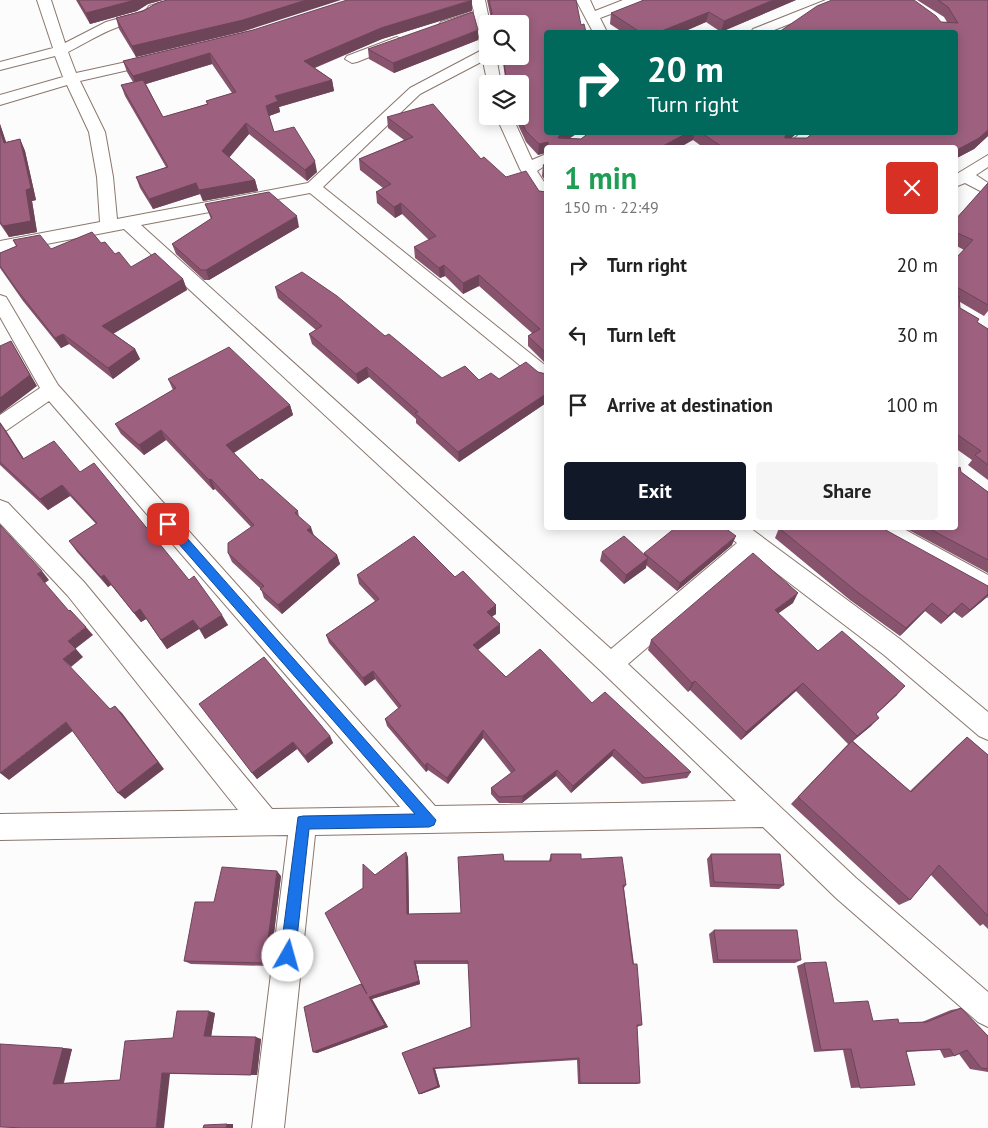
<!DOCTYPE html>
<meta charset="utf-8">
<style>
:root{--surface:#fff;--page:#f6f6f6;--text:#222;--muted:#767676;--accent:#111827}
body{margin:0;font-family:"PT Sans",sans-serif;background:var(--page);color:var(--text);height:100vh;display:flex;flex-direction:column;font-size:19px;white-space:nowrap}
*{box-sizing:border-box;margin:0}
p{font-size:16px;color:var(--muted)}
.icon{flex:none;width:28px;height:28px;fill:none;stroke:currentColor;stroke-width:2;stroke-linecap:round;stroke-linejoin:round}
.map{position:relative;flex:1;overflow:hidden}
.drawer{position:absolute;left:544px;top:145px;width:414px;height:385px;display:flex;flex-direction:column;background:var(--surface);border-radius:5px;box-shadow:0 2px 12px #0003}
.drawer>*{flex:none}
.top-card{position:absolute;left:544px;top:30px;width:414px;height:105px;border-radius:5px;box-shadow:0 2px 12px #0003;background:#00695c;color:#fff;overflow:hidden}
.tools{position:absolute;left:479px;top:15px;display:grid;gap:10px}
.tools a{display:grid;place-items:center;width:50px;height:50px;border-radius:5px;background:var(--surface);box-shadow:0 2px 12px #0003;font-size:25px}
.pin{position:absolute;display:grid;place-items:center;width:42px;height:42px;color:#fff;margin:-21px;border-radius:10px;box-shadow:0 2px 8px #0006}
.me{position:absolute;width:55px;margin:-28px;rotate:7deg;stroke-linejoin:round;filter:drop-shadow(0 0 4px #0008)}
.turn{display:flex;align-items:center;gap:18px;height:105px;padding:0 20px;font-size:22px}
.turn .icon{width:65px;height:65px;stroke-width:2.5}
.turn b{display:block;font-size:35px;line-height:42px}
.round{display:grid;place-items:center;flex:none;width:52px;height:52px;border-radius:5px;background:var(--page)}
.overview{display:flex;align-items:center;justify-content:space-between;height:85px;padding:0 20px}
h1{font-size:30px;font-weight:800;line-height:38px;color:#1e9e55}
.primary-button{display:flex;gap:10px;margin-top:auto;padding:10px 20px}
.primary-button a{flex:1;height:58px;border-radius:5px;background:var(--accent);color:#fff;font-size:20px;font-weight:800;line-height:58px;text-align:center}
.primary-button a+a{background:var(--page);color:var(--text)}
ul{padding:0;list-style:none}
li{display:flex;align-items:center;gap:15px;height:70px;padding:0 20px}
li div{flex:1}
li b{display:block;font-size:19px}
li em{font-style:normal}
.map>svg:first-child{display:block}
.lines{fill:none;stroke-linecap:round;stroke-linejoin:round}
.street-casing{stroke:#8a776d;stroke-width:2}
.street{fill:#fff;fill-rule:evenodd}
.wall{fill:#87536d;fill-rule:evenodd}
.shaded-wall{fill:#6e4459}
.building{fill:#9d617f;stroke:#6e4459}
.route{fill:#1a73e8;stroke:#114b97}
</style>
<div class="map">
<svg width="988" height="1128" viewBox="0 0 988 1128">
<rect width="100%" height="100%" fill="#fcfcfc"/>
<g class="lines">
<defs>
<path id="street" d="M37,0h14l14,43 41,-21 32,-9 8,-3 3,-4 21,-6h22l-2,3 -31,9c-8,10 -29,11 -41,15 -17,6 -34,17 -50,25l8,21 78,-17 7,4 -2,3 -79,18 25,51 8,45 4,42 191,-36 102,-95 72,-38 -7,-30 -29,9 -7,-4 2,-3 33,-10 -3,-12h14l5,24h-2v32h8l5,28 -13,1 -5,-24 -63,33 -97,93 223,179v17l-7,-2 -229,-188 -169,32 470,424 126,-106 -11,-9 -3,-6h27l150,111 88,73v28l-9,-4 -95,-81 -130,-99 -126,108 228,214 132,114v35l-10,-5 -142,-124 -73,-71 -448,8 -31,293h-32l36,-293 -288,5v-26l238,-4 -170,-214 -68,-73v-23l8,3 76,79 188,227 128,-2 -351,-406 -42,29 -7,3v-18l40,-27 -40,-71v-22l6,2 52,88 377,421 301,-5 -134,-129 -478,-443 -124,24v-12l100,-19 -3,-45 -8,-45 -22,-47 -67,20v-10l63,-18 -8,-21 -55,14v-8l53,-14z
M576,0h14l5,11 28,-11h19l-2,3 -40,15 7,14h-14z
M826,0h19l-2,3 -74,29h-18l2,-3z
M397,37l7,4 -2,3 -45,18 -5,1 -7,-4 2,-3z
M496,116h16l20,44 14,-6v11l-9,6 9,14v17l-6,-1 -20,-32z
M802,132h18l-18,16h-19z
M988,155v12l-12,8 12,8v12l-23,-12 -10,4v-12z
M872,528h30l86,47v22l-113,-63z"/>
</defs>
<!-- street casing -->
<use href="#street" class="street-casing"/>
<!-- street -->
<use href="#street" class="street"/>
</g>
<!-- wall -->
<path class="wall" d="M76,0h87l-15,4 -11,7 -47,13z
M487,0h89l-30,132h33l-9,6 11,1 9,-7h208l-7,6h16l134,-116h6l-3,-5 -27,-17h71v136l-14,13 -19,10v-11h-251l-11,-8 -147,8 -8,7 -12,-13 -12,-26h6v-32h-14l-4,-28h18v-32h-30l1,-5z
M796,0l-75,32 -15,-10 -23,10h-61l-12,-8 1,-11z
M143,11l102,20 -109,26 -17,-28 -3,-11z
M472,11l-90,28 -67,29 17,12 2,11 -55,16 1,5 -11,4 5,16 43,40 -10,9 -58,-47 -20,24 26,22 3,11 -55,10 -3,-7 -47,15 -13,-21 -4,-11 30,-10 -41,-71 -4,-11 12,-3 -6,-10 -4,-11 130,-31zM212,64l20,29 -26,8 1,3 -44,13 -17,-33z
M478,40l-84,33 -25,-14 -1,-10z
M387,117l94,42 25,18 33,14 7,1v172l-18,-18v-10l4,-3 -53,-47 -16,8 -18,-18 -5,2 -25,-20 -1,-11 15,-7 -27,-26 -7,4 -18,-15 -1,-11 7,-4 -23,-18 -1,-11 45,-19 -16,-12z
M0,124l6,18 14,-3 5,12 11,49 -4,1 5,31 -28,5 -9,-13z
M546,164v18l-4,-6 1,-11z
M988,183v128l-4,5 -24,-14v6l19,11 -2,3 11,7v151l-20,-15 4,-5 -17,-12v-189l9,-9 -9,-5v-25z
M205,204l94,23 -90,53h-5l-28,-26 -4,-10 39,-25z
M13,240l38,9 50,-6 30,24 52,12 4,11 -74,43 22,16 5,10 -27,20 -44,-35 -8,4 -38,-47 -23,-33v-15l16,-7z
M275,287l110,49 57,42 37,2 20,-1 39,-7 8,2v29l-87,59 -43,-39v-4l-47,-42 -11,7 -46,-40 -3,-10 7,-4 -38,-32z
M168,379l122,26 3,10 -59,38 26,27 38,31 1,6 15,18 23,20 3,9 -58,50 -18,-16 -3,-9 -29,-27 -4,-9 23,-26 -36,-38 -2,1 -47,-50 -22,15 -23,-21 -6,-10 58,-34z
M0,422l24,37 56,13 109,108 39,45 -23,14 -6,-10 -32,20 -21,-30 -5,3 -30,-37 -3,2 -31,-35 -8,-11 27,-17 -26,-28 -22,14 -48,-45z
M961,472l27,20v81l-83,-45h50z
M779,528l209,58v10l-26,22 -8,-6 -13,12 -16,-13 -25,25 -50,-36 -75,-62z
M732,545l-55,46 -31,-26v3l-22,16 -24,-23 2,-9 42,2v-1z
M357,575l98,2 41,28v9l-4,2 8,17 -22,17 28,27 86,26 99,69 -4,6 -45,6 -30,-28 -41,37 -15,-17 -34,27h-23l-8,-9v-6l20,-15 -28,-35 -35,46 -20,-14 -2,2 -39,-46 -2,-7 14,-10 -24,-30 -10,7 -36,-43 -3,-8 49,-34 -16,-17z
M793,603l-15,10 40,38 79,44 -21,19 -5,12 -18,15 57,50 47,-45 10,-9 21,18v174l-5,-5 -3,2 -49,-51 -21,25 -11,5 -108,-101 57,-60 -52,-53 -55,49 -51,-50 -2,2 -40,-42 3,-10z
M205,711l125,25 3,7 -25,20 -11,-14 -40,30z
M551,854l30,5 45,26 -2,3 18,137 -5,2 3,56 -3,1h-59l-1,-24 -142,9 5,18 -19,7h-2l-17,-41 69,-26 -2,-63h-53l4,20 -48,15 16,28 -71,26 -4,-1 48,-68 2,-96 12,-13 33,-18 1,57 52,-1 43,-52h45z
M711,854l73,31 -5,4 -69,-2 -3,-28z
M281,876l-11,90 -79,-2 -7,-3 30,-59z
M714,930l87,30 -6,3h-82l-4,-29z
M804,963l30,40 39,18 26,2 23,-1 29,-12 10,-2 27,28v36l-18,-3 -11,-15 -5,2 -10,2 -4,-8 -34,2 9,33 -64,3 -8,-38 -29,2 -17,-86z
M215,1013l-4,23 50,3 -4,36 -87,-1 -170,53 63,-79 9,1 -8,34 56,-3 53,-42z"/>
<!-- shaded-wall -->
<path class="shaded-wall" d="M135,0h28l-15,4 -11,7 -47,13 -4,-11z
M306,0h35l-96,31 -109,26 -4,-11z
M472,0v11l-90,28 -76,32 -2,-10 77,-33z
M773,0h23l-75,32 3,-11z
M709,12l-3,10 -23,10h-24z
M498,21v3h-7z
M478,30v10l-84,33 -1,-10z
M210,53l2,11 -76,23 -3,-11z
M332,80l2,11 -55,16 1,5 -11,4 -3,-10 9,-10z
M246,123l3,11 -24,28 -3,-11z
M0,124l10,30 -6,-11 -4,-13z
M988,130v6l-14,13 -19,10v-8z
M563,132h16l-21,14 1,-10z
M689,132h6l-2,8 -14,8h-20z
M789,132h9l-16,15 3,-11z
M20,139l5,12 11,49 -4,1 5,31 -28,5 -6,-11 23,-36z
M548,142v6h-2v5l-8,2 1,-11z
M315,161l2,11 -10,9 -2,-11z
M255,180l3,11 -55,10 -4,-11z
M196,183l4,11 -47,15 -4,-10z
M401,203l1,11 -7,4 -1,-11z
M297,216l2,11 -90,53 -3,-10z
M444,265l1,11 -5,2 -1,-10z
M479,275v11l-16,8v-11z
M183,279l4,11 -79,47 -6,-11z
M63,334l6,10 -8,4 -6,-10z
M11,341l26,45 -37,28v-16z
M135,349l5,10 -27,20 -5,-11z
M367,367l2,10 -11,7 -2,-10z
M546,394v9l-87,59 -1,-10z
M290,405l3,10 -63,40 -4,-10z
M0,422l7,10 24,38 -8,-11z
M161,430l5,10 -22,15 -5,-10z
M211,479l4,10 -2,1 -4,-10z
M62,485l8,11 -22,14 -8,-11z
M311,527l3,9 -7,-6z
M736,536l-4,9 -55,46 3,-8z
M337,555l3,9 -58,50 -4,-9z
M648,558l-2,10 -22,16 2,-9z
M42,571l7,9 -4,3 -8,-9z
M104,575l7,10 -3,2 -7,-10z
M798,593l-5,10 -24,17 6,-10z
M988,594v2l-2,2 -24,20 8,-8z
M932,603l-7,8 -25,25 6,-8z
M962,603l-8,9 -13,12 7,-8z
M496,605v9l-9,6v-8z
M140,609l6,10 -5,3 -7,-9z
M222,615l6,10 -23,14 -5,-10z
M193,620l6,9 -32,20 -6,-9z
M500,624v9l-27,20v-8z
M86,627l7,8 -18,14 -7,-8z
M76,649l7,8 -12,10 -8,-8z
M373,671l2,8 -10,7 -2,-8z
M695,681l-5,9 -2,2 4,-9z
M803,683l-7,8 -55,49 5,-8z
M905,686l-8,9 -29,27 8,-8z
M115,706l7,7 42,56 -39,30 -7,-6z
M879,718l-8,8 -22,18 8,-8z
M66,722l8,8 -65,50 -9,-7z
M483,730v8l-35,46 -1,-6z
M330,736l3,7 -25,20 -3,-7z
M293,742l4,7 -40,30 -5,-6z
M614,749l-2,7 -41,37 2,-7z
M427,763l1,7 -2,2 -1,-6z
M557,770l-1,6 -34,27 1,-7z
M406,852l2,5 1,61 -2,-4z
M277,871l4,5 -11,90 -5,-3z
M414,961l2,3 4,20 -48,15 16,28 -71,26 -4,-1 48,-68z
M209,1011l6,2 -4,25 -7,-2z
M256,1037l5,2 -4,36h-6z
M63,1048l9,1 -9,35h-10z
M433,1068l2,1 5,18 -19,7h-2z
M162,1073l8,1 -6,54h-8z
M227,1124h6v4h-7z"/>
<!-- building -->
<path class="building" d="M78,0h57l-49,13z
M167,0h139l-63,20 -111,26 -16,-28 27,-7 14,-8z
M347,0h125l-91,28 -77,33 28,19 -57,16 3,5 -12,5 8,26 20,-5 21,34 -10,9 -59,-47 -24,28 33,29 -56,10 -3,-7 -47,16 -13,-22 32,-10 -47,-82 22,-5 20,37 45,-13 -2,-3 30,-9 -26,-39 -77,23 -10,-15 130,-31z
M489,0h87l5,25 3,-1 2,8h-40v100h17l-4,4 -1,2 23,1 9,-7h99l-30,16h-111v-6l-9,2 -13,-13 -7,-15 1,-32h-13l-4,-28h17v-32h-21l-1,-3 -8,3 2,-11z
M644,0h129l-49,21 -15,-9 -50,20h-19l-29,-19z
M832,0h82l22,16 5,6 17,1 -10,-16 -10,-7h50v130l-9,8 -24,13v-3h-231l-24,-16h89l-4,4v2h22l7,-6h141v-100h-176l38,-26z
M473,12l5,18 -85,33 -25,-14z
M433,104l48,55 3,-2 22,20 20,-6 13,20 7,1v161l-18,-17 12,-7 -61,-54 -16,8 -19,-18 -5,3 -25,-21 22,-11 -35,-33 -7,4 -18,-15 15,-8 -32,-25 54,-22 -26,-20z
M0,130l4,13 16,-4 11,49 -5,2 5,31 -28,5 -3,-4z
M546,164v6l-3,-5z
M988,183v122l-33,-19v-27l18,-19 -18,-8v-12z
M269,192l28,24 -91,54h-5l-29,-26 40,-26 -7,-14z
M92,232l9,11 4,-1 10,12 4,-2 12,15 24,-14 28,26 -81,47 33,23 -27,19 -45,-34 -8,4 -38,-48 -17,-24v-13l17,-7 -4,-6 27,-5 11,14z
M302,272l35,24 48,40 4,-2 53,44 23,-12 14,14 12,-7 8,6 27,-17 12,10 8,2v20l-88,58 -43,-39 3,-1 -51,-45 -11,7 -47,-40 13,-8 -47,-39z
M959,296l1,12 19,11 -2,3 11,7v136l-13,-10 6,-4 -26,-18v-134z
M11,341l19,34 -30,23v-52z
M229,347l61,58 -64,40 34,35 2,-1 36,32 -3,2 16,14 -4,3 30,25 -59,50 -18,-16 4,-3 -36,-33v-10l26,-18 -43,-46 -2,1 -48,-50 -22,15 -24,-21 61,-36 -8,-9z
M0,423l23,36 31,-18 26,31 14,-9 95,117 5,-4 28,39 -22,14 -7,-9 -32,20 -21,-31 -6,4 -30,-38 -3,2 -32,-36 28,-18 -35,-38 -22,14 -40,-37z
M960,467l1,5 27,20v68l-60,-32h27v-58z
M0,525l42,46 -5,3 32,37 1,-1 16,17 -18,14 8,8 -13,10 47,50 5,-3 43,56 -40,31 -52,-71 -66,51z
M675,528h50l11,8 -56,47 -36,-30z
M779,528h103l106,58v8l-18,16 -8,-7 -14,13 -16,-13 -26,25 -50,-37z
M414,536l41,41 8,-6 33,34 -9,7 13,12 -27,21 33,32 34,-28 52,54 13,-11 86,80 -46,6 -31,-29 -41,37 -16,-16 -34,26 -24,1 -8,-9 24,-18 -32,-40 -36,48 -20,-15 -2,3 -40,-47 16,-13 -28,-35 -10,7 -37,-43 53,-36 -22,-24z
M624,536l24,22 -22,17 -24,-23z
M753,553l45,40 -23,17 43,41 24,-20 63,55 -29,28 3,4 -22,18 -54,-53 -57,49 -51,-51 -3,2 -41,-43z
M264,657l66,79 -25,20 -12,-14 -41,31 -53,-69z
M967,737l21,18v161l-49,-51 -29,35 -112,-103 54,-56 59,51z
M406,852l1,62 54,-1 -3,-56 45,-3 1,7h47v-7h30v5l41,-2 4,28h-3l10,79h4l5,61h-5l3,58h-60l-1,-25 -146,10 5,18 -19,8 -17,-41 69,-26 -3,-66h-54l5,20 -50,16 16,28 -72,27 -9,-45 57,-23 6,10 -42,-81 38,-25v-24l12,11z
M711,854h69l4,31 -70,-3z
M222,867l55,4 -12,92 -81,-2 11,-59h19z
M714,930h83l4,30h-83z
M826,962l8,41 34,-2 5,20 25,-2 1,4 28,-1 34,-14 27,28v33l-7,-1 -14,-18 -13,6 -4,-7 -44,2 9,34 -55,3 -9,-39 -30,1 -17,-87z
M177,1011h32l-5,25 52,1 -5,38 -89,-2 -6,55h-130l-26,-1v-83l63,4 -10,36 67,-4 5,-39 48,-3z
M227,1124l-1,4h-23l1,-3z"/>
<!-- route -->
<path class="route" d="M168,519l4,2 264,299 -2,5 -5,2 -120,2 -14,127 -2,5 -5,2 -5,-2 -3,-5 18,-139 5,-1 112,-2 -251,-287v-6z"/>
</svg>
<div class="tools">
<a><svg class="icon" aria-label="search" viewBox="0 0 24 24"><circle cx="10" cy="10" r="6"/><path d="M15 15l6 6"/></svg></a>
<a><svg class="icon" aria-label="layers" viewBox="0 0 24 24"><path d="M12 4l9 5-9 5-9-5zM3 14l9 5 9-5"/></svg></a>
</div>
<div class="pin" style="left:168px;top:524px;background:#d93025"><svg class="icon" aria-label="arrive" viewBox="0 0 24 24"><path d="M6 21V4h12l-3 4 3 4H6"/></svg></div>
<svg class="me" style="left:288px;top:956px" viewBox="-20 -20 40 40"><circle r="19" fill="#fff"/><path d="M0-13L10 11 0 6-10 11z" fill="#1a73e8"/></svg>
<div class="top-card">
<div class="turn"><svg class="icon" aria-label="right" viewBox="0 0 24 24"><path d="M7 20v-9h11M14 6l5 5-5 5"/></svg><div><b>20 m</b>Turn right</div></div>
</div>
<section class="drawer">
<div class="overview"><div><h1>1 min</h1><p>150 m · 22:49</p></div><a class="round" style="background:#d93025;color:#fff"><svg class="icon" aria-label="close" viewBox="0 0 24 24"><path d="M6 6l12 12M18 6L6 18"/></svg></a></div>
<ul>
<li><svg class="icon" aria-label="right" viewBox="0 0 24 24"><path d="M7 20v-9h11M14 6l5 5-5 5"/></svg><div><b>Turn right</b></div><em>20 m</em></li>
<li><svg class="icon" aria-label="left" viewBox="0 0 24 24"><path d="M17 20v-9H6M10 6l-5 5 5 5"/></svg><div><b>Turn left</b></div><em>30 m</em></li>
<li><svg class="icon" aria-label="arrive" viewBox="0 0 24 24"><path d="M6 21V4h12l-3 4 3 4H6"/></svg><div><b>Arrive at destination</b></div><em>100 m</em></li>
</ul>
<div class="primary-button"><a>Exit</a><a>Share</a></div>
</section>
</div>
